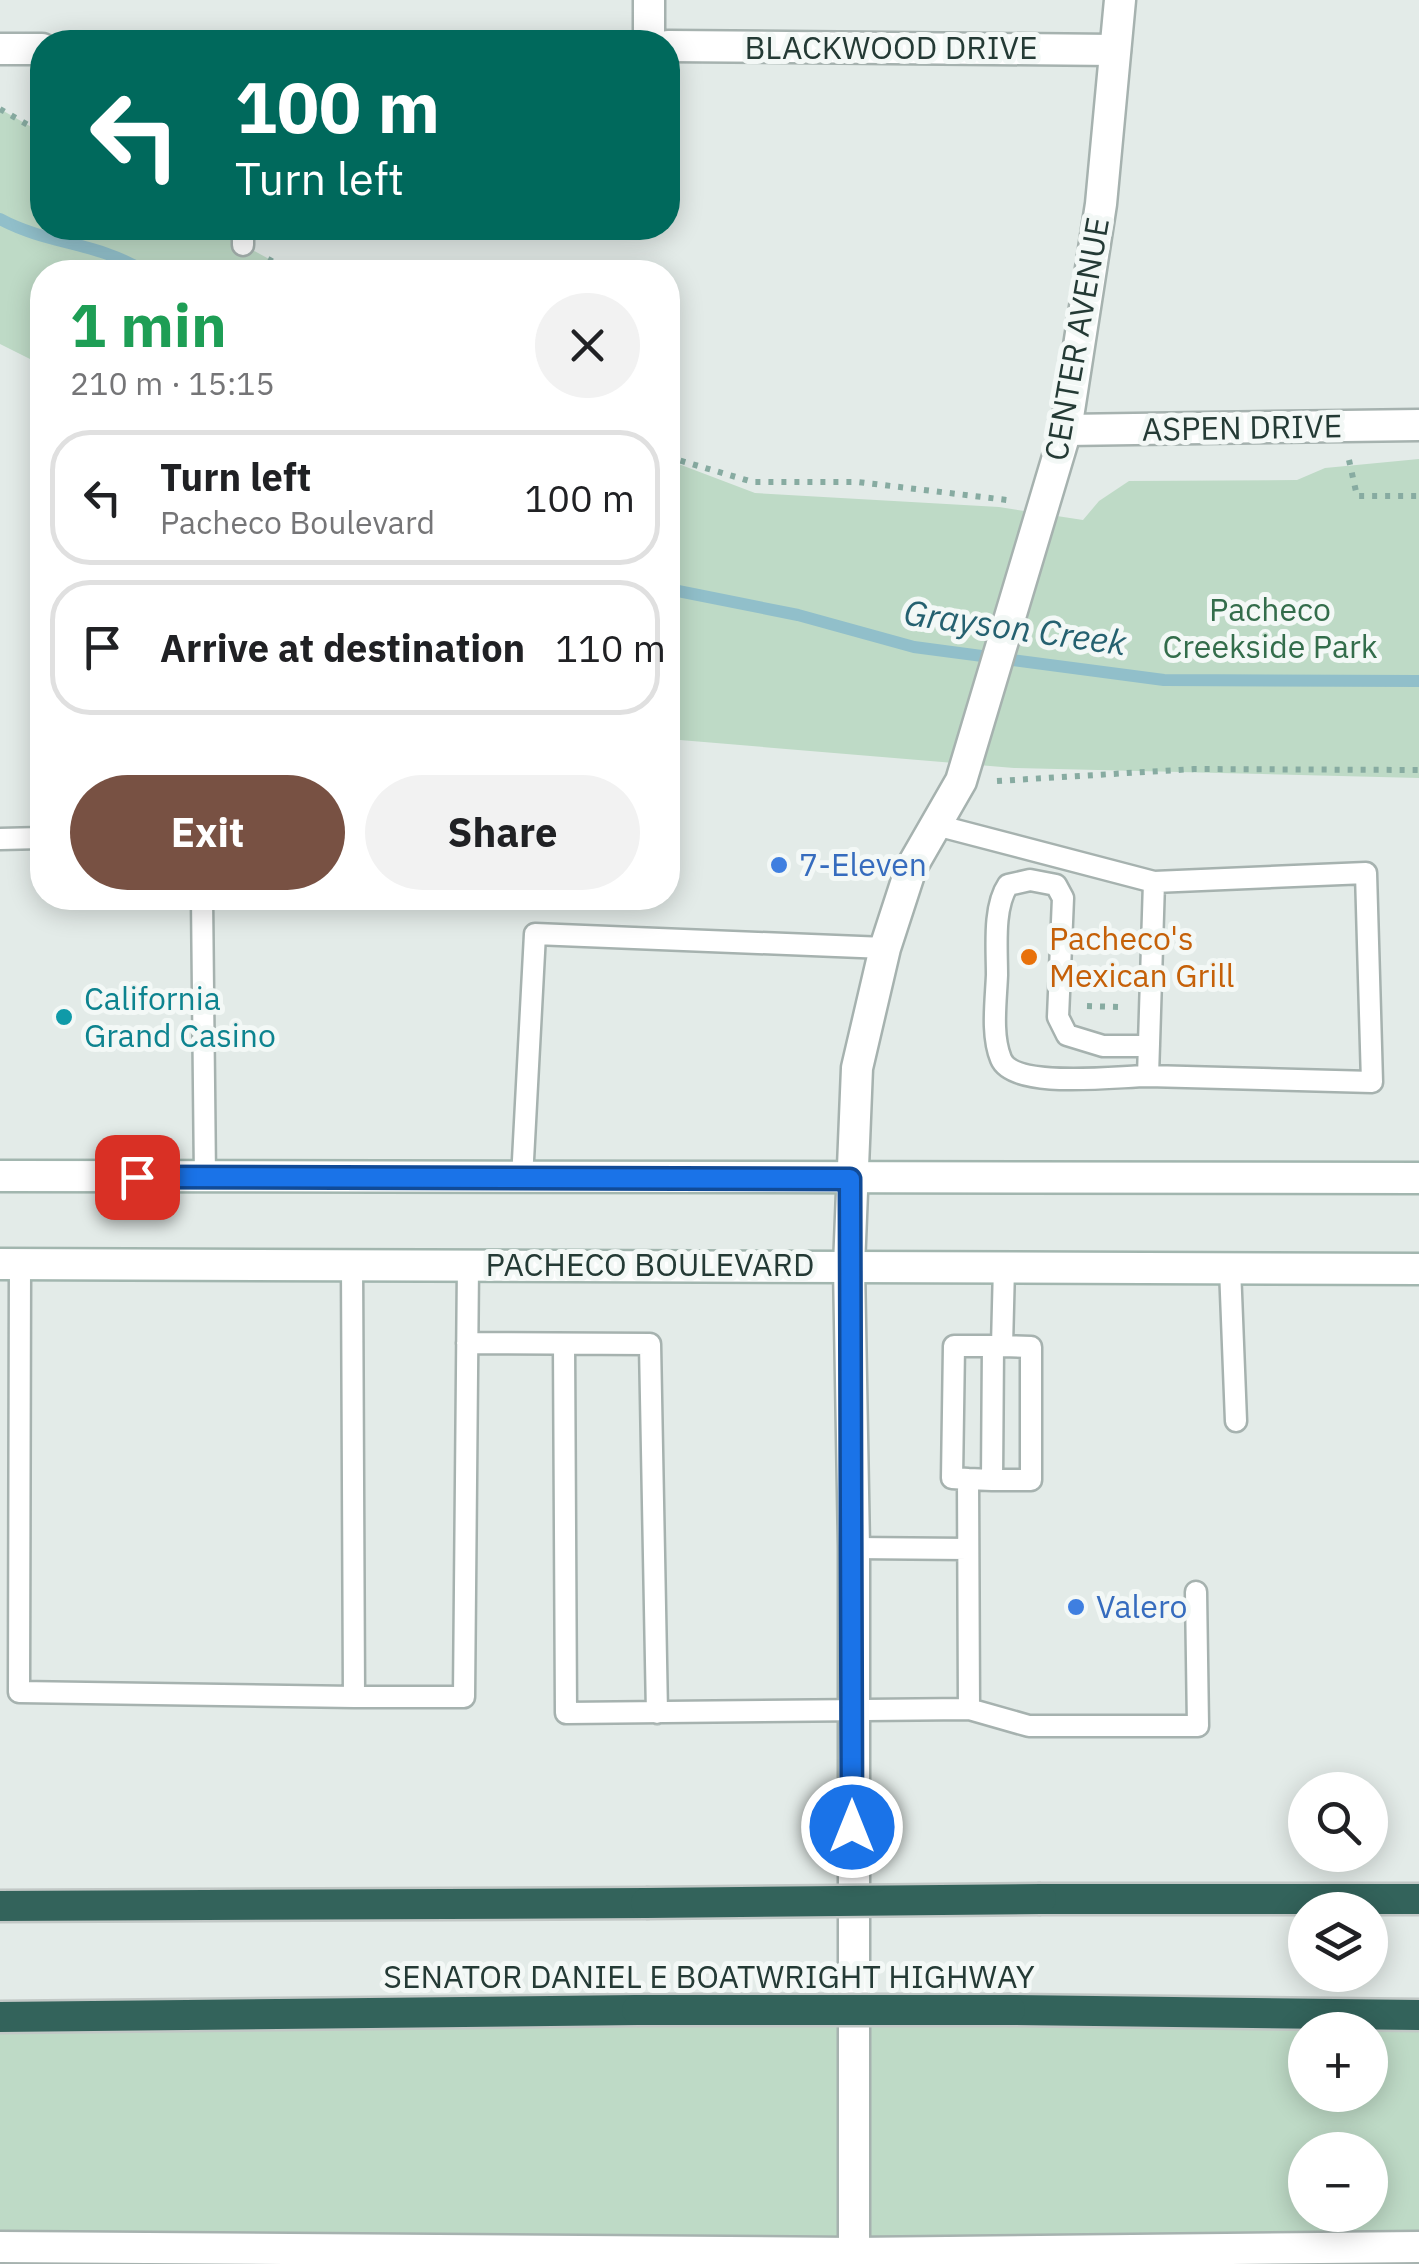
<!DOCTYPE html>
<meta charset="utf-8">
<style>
:root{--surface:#fff;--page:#f2f2f2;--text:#202124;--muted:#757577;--line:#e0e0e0;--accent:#785143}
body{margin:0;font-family:"IBM Plex Sans",sans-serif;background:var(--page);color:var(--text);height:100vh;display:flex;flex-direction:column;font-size:38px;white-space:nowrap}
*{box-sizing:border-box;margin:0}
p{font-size:32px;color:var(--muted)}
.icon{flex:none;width:55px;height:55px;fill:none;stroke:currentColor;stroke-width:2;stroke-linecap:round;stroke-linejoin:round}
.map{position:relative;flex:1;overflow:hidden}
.panel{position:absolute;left:30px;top:260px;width:650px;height:650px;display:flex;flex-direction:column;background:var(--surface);border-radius:40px;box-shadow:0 5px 25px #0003}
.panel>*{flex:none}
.banner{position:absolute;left:30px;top:30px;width:650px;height:210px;border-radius:40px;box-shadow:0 5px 25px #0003;background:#00695c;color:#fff;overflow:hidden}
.tools{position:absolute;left:1288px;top:1772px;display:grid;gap:20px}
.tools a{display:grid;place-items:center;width:100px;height:100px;border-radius:50%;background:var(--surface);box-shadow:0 5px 25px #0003;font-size:50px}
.pin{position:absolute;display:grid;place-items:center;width:85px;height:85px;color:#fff;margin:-42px;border-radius:20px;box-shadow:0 5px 15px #0006}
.me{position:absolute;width:110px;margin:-55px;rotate:0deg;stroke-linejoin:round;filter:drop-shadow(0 0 8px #0008)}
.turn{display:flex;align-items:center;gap:35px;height:210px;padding:0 40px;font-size:45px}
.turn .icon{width:130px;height:130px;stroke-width:2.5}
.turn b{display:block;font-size:70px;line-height:85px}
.round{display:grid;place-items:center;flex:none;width:105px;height:105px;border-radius:52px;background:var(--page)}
.summary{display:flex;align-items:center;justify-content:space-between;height:170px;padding:0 40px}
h1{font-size:60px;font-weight:700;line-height:75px;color:#1e9e55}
.action{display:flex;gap:20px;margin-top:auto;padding:20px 40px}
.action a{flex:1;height:115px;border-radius:60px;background:var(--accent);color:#fff;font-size:40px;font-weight:700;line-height:115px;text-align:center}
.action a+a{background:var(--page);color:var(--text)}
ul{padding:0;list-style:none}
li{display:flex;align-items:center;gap:30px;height:135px;margin:0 20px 15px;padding:0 20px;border:5px solid var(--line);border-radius:40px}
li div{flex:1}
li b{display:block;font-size:38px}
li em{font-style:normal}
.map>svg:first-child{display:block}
.green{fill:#bedac6;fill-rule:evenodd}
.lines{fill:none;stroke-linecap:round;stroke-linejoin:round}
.stream{stroke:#91bfca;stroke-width:12}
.service-casing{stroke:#a6b2af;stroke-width:25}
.minor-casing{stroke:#a6b2af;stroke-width:35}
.tertiary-casing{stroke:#a6b2af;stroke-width:35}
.secondary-casing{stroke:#a2b6af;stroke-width:35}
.motorway-casing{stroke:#c2c8c6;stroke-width:35}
.path{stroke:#87aba1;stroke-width:6;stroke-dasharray:5 8;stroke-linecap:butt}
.service{stroke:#fff;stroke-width:20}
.minor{stroke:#fff;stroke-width:30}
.tertiary{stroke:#fff;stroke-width:30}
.secondary{stroke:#fff;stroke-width:30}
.motorway{stroke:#33635b;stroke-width:30}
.motorway-bridge-casing{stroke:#c2c8c6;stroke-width:35;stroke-linecap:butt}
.motorway-bridge{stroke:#33635b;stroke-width:30}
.route-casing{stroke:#114b97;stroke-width:25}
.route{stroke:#1a73e8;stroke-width:18}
.shop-dot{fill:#3f7fe0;stroke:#f3f8f6;stroke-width:4}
.food-dot{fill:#e8710a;stroke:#f3f8f6;stroke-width:4}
.culture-dot{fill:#0f9aa8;stroke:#f3f8f6;stroke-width:4}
.labels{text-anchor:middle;stroke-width:10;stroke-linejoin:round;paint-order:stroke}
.street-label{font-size:32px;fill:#243a35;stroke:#f3f8f6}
.park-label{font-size:32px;fill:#336d4b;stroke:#f3f8f6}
.shop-label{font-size:32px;fill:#366cbe;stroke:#f3f8f6;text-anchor:start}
.food-label{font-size:32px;fill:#c56008;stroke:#f3f8f6;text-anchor:start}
.culture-label{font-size:32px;fill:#0d838f;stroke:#f3f8f6;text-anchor:start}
.water-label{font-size:35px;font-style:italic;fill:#256170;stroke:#f3f8f6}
</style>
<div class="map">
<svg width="1419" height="2264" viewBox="0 0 1419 2264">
<rect width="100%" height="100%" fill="#e3ebe8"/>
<!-- green -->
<path class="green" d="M0,109l42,24v95h170l81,44h-251v93l-42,-21z
M1419,459v319l-405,-10 -346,-29v-279l87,33 244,14 84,13 16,-19 30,-20 168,-1 28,-12z
M1419,2015v232h-1419v-230zM1305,2030h65v65h-65zM1305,2150h65v65h-65z"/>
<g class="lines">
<!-- stream -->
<path class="stream" d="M0,219c48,26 99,23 145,53
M668,589l130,26 116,32 250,33 255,1"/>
<defs>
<path id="service" d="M243,245v-17
M936,825l218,57 212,-9 6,209 -224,-6 6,-194
M0,839l42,-1
M202,898l3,280
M1148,1076c-30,0 -134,14 -147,-17 -10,-24 -5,-58 -4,-84 0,-27 -4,-68 11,-90l22,-5 26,5 7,13 -5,119 9,18 36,11h46
M522,1179l13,-245 350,14
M20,1264l-1,428 335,5
M352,1264l2,433h110l4,-432
M1004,1267l-2,79h-9l-1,134 -24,-1 1,230 60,17h169l-2,-134
M1230,1268l6,153
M467,1343l183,1 7,369
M564,1344l2,369 403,-4
M968,1479l-16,-1 2,-132h39
M992,1480h39v-133l-29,-1
M854,1548l114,1"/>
<path id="minor" d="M649,42v-42
M668,46l447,4
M0,49h42
M1066,430l353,-5
M0,2247l854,6 565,-6"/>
<path id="tertiary" d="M854,2264v-716l-5,-282 8,-198 28,-120 26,-80 50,-87 105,-351 35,-226 19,-204"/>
<path id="secondary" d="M0,1176l1419,2
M0,1264l1419,5"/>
<path id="motorway" d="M1041,1899h378
M0,1906l646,-3
M1010,2010l409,5
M0,2017l637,-7"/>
</defs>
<!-- service casing -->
<use href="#service" class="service-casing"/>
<!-- minor casing -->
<use href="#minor" class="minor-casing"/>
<!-- tertiary casing -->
<use href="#tertiary" class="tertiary-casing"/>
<!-- secondary casing -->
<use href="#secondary" class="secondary-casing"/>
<!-- motorway casing -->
<use href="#motorway" class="motorway-casing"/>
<!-- path -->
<path class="path" d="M0,109l42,24
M268,259l25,13
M668,457l85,25h105l149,18
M1349,460l8,36h62
M997,781l197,-12 225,1
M1087,1006l32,1"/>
<!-- service -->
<use href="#service" class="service"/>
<!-- minor -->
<use href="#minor" class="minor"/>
<!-- tertiary -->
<use href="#tertiary" class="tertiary"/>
<!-- secondary -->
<use href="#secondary" class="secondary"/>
<!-- motorway -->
<use href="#motorway" class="motorway"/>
<defs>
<path id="motorway-bridge" d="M646,1903l395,-4
M637,2010h373"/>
</defs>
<!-- motorway-bridge casing -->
<use href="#motorway-bridge" class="motorway-bridge-casing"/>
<!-- motorway-bridge -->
<use href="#motorway-bridge" class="motorway-bridge"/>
</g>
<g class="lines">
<defs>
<path id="route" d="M137,1177l713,2 2,648"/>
</defs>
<!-- route casing -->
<use href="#route" class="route-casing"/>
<!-- route -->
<use href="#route" class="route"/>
</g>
<!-- markers -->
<g class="shop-dot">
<circle cx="779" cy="865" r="10"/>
<circle cx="1076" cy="1607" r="10"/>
</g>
<circle class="food-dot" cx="1029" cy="957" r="10"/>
<circle class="culture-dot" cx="64" cy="1017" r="10"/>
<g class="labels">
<!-- street labels -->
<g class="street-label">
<text x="891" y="59">BLACKWOOD DRIVE</text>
<text transform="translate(1077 339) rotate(-80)" y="11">CENTER AVENUE</text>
<text transform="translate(1242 428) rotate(-1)" y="11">ASPEN DRIVE</text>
<text x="650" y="1276">PACHECO BOULEVARD</text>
<text x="709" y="1988">SENATOR DANIEL E BOATWRIGHT HIGHWAY</text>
</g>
<!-- park labels -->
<g class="park-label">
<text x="1270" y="621">Pacheco<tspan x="1270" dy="37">Creekside Park</tspan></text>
</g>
<!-- shop labels -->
<g class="shop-label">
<text x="799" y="876">7-Eleven</text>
<text x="1096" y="1618">Valero</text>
</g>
<!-- food labels -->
<g class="food-label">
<text x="1049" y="950">Pacheco's<tspan x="1049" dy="37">Mexican Grill</tspan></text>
</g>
<!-- culture labels -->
<g class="culture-label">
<text x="84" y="1010">California<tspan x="84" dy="37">Grand Casino</tspan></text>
</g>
<!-- water labels -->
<g class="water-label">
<text transform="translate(1015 628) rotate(8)" y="12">Grayson Creek</text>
</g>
</g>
</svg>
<div class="tools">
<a><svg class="icon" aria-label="search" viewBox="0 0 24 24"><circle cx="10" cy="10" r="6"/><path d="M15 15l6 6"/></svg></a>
<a><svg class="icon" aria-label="layers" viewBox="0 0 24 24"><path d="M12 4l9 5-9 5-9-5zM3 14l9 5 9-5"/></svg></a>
<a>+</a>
<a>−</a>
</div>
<div class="pin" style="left:137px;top:1177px;background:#d93025"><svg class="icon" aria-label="arrive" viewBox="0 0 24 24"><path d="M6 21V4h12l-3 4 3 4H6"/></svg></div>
<svg class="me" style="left:852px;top:1827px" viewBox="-20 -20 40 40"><circle r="17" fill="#1a73e8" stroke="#fff" stroke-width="3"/><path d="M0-11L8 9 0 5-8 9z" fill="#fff"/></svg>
<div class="banner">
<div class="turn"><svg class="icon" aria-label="left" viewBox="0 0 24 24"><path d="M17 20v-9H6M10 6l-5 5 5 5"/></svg><div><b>100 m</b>Turn left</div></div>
</div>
<section class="panel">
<div class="summary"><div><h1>1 min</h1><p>210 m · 15:15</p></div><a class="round"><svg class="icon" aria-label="close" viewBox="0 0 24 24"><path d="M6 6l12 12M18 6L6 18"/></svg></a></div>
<ul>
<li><svg class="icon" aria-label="left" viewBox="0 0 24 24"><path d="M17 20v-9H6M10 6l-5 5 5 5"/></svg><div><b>Turn left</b><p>Pacheco Boulevard</p></div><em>100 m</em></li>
<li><svg class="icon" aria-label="arrive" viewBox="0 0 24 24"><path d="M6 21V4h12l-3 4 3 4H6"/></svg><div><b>Arrive at destination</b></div><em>110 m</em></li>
</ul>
<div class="action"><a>Exit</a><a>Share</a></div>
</section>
</div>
